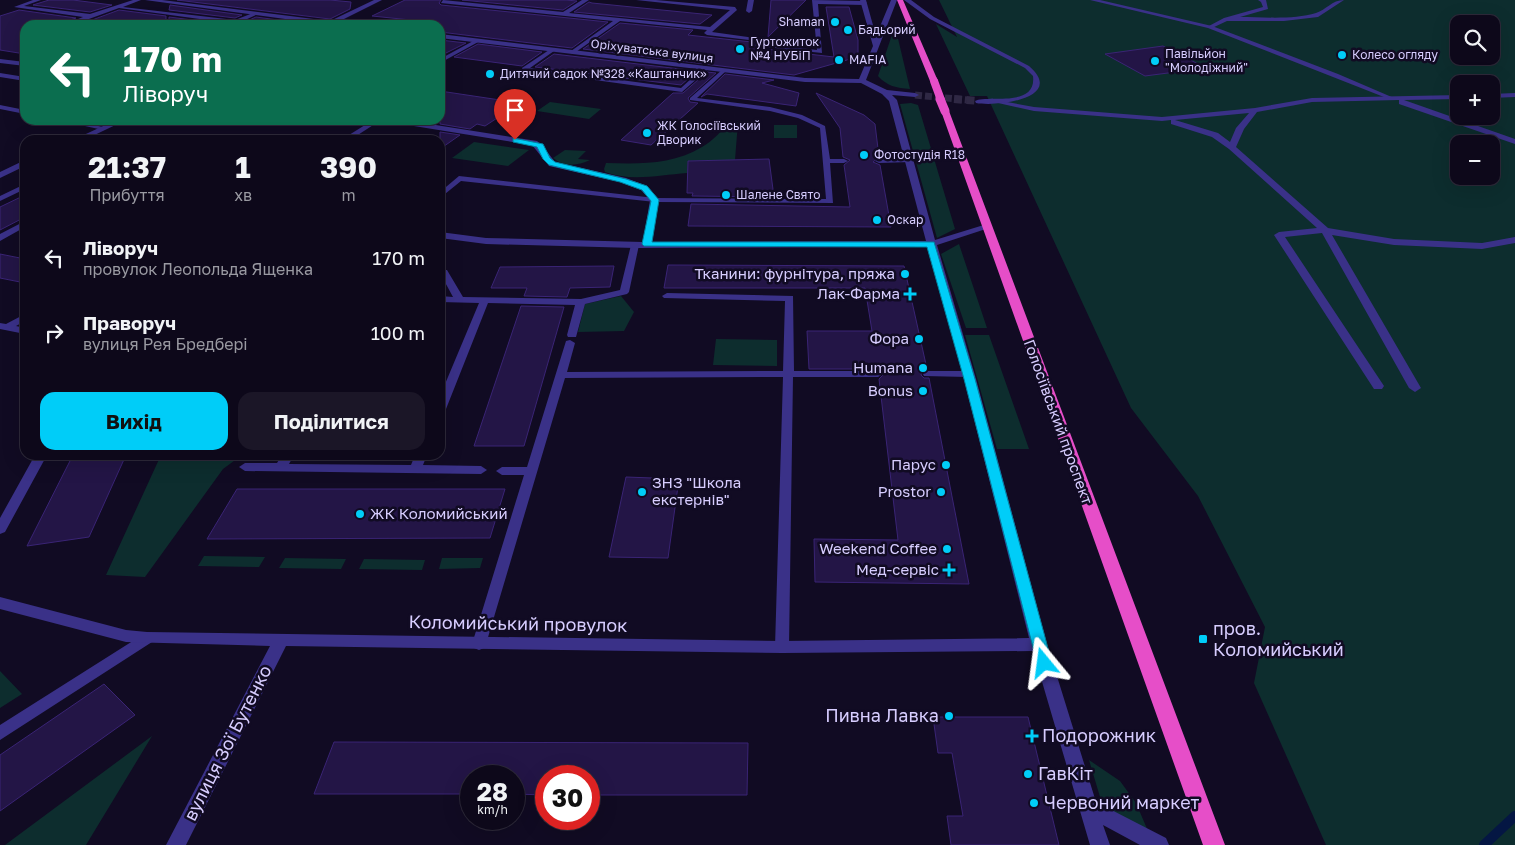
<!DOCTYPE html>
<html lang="uk">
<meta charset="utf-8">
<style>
:root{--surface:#0d081a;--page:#1b1627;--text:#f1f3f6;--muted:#9a9aa2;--line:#2d2939;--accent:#00cdf8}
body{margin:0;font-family:"Golos Text",sans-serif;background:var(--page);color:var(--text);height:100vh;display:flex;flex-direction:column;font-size:19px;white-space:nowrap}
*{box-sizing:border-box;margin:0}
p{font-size:16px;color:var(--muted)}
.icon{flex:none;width:28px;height:28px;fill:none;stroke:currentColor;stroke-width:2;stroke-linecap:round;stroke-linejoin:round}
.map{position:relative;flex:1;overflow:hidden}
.panel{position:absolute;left:20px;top:135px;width:425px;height:325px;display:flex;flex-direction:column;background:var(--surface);border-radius:15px;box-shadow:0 5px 20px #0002,0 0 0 1px var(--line)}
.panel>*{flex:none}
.top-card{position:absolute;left:20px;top:20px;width:425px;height:105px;border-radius:15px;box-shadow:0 5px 20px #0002,0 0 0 1px var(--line);background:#0b6e4f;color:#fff;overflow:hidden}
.buttons{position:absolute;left:1450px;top:15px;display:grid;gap:10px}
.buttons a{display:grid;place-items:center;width:50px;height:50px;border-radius:10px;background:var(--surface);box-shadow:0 5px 20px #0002,0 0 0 1px var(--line);font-size:25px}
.speed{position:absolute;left:460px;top:765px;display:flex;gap:10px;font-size:25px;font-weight:700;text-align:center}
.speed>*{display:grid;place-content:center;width:65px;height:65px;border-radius:50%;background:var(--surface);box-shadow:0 5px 20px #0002,0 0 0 1px var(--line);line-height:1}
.speed small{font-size:12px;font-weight:400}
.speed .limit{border:8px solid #d22;background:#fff;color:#111}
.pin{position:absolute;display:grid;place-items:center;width:42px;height:42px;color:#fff;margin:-51px -21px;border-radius:50% 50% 50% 0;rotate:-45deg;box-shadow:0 0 5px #0007}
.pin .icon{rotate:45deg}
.me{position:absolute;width:55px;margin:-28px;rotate:344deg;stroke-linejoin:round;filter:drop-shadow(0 0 4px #0008)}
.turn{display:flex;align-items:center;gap:18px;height:105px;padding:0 20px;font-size:22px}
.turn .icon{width:65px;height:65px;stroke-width:2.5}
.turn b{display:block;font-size:35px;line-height:42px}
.eta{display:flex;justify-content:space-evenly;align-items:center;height:85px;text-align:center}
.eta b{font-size:30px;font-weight:700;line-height:35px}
.action{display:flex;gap:10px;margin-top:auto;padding:10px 20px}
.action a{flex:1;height:58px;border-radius:15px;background:var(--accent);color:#111;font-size:20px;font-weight:700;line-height:58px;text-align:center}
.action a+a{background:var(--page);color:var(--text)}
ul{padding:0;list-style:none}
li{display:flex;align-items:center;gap:15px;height:75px;padding:0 20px}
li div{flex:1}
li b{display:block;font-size:19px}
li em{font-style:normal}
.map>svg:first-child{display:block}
.green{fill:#0d2d2e;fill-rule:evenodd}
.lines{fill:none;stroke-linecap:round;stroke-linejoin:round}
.stream{stroke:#041643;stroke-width:10}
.building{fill:#231546;stroke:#3a2475}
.minor-tunnel-far1{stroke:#2f2844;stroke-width:7;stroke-dasharray:7 3;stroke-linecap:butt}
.minor-tunnel{stroke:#2f2844;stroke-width:8;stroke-dasharray:8 4.5;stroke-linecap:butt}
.service{fill:#3a3188;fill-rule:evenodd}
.pedestrian{fill:#3a3188;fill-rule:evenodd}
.minor{fill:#3a3188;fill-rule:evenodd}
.trunk{fill:#e64ec8;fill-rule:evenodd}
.trunk-bridge-far1{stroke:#e64ec8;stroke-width:8}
.trunk-bridge{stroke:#e64ec8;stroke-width:9}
.route{fill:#00cdf8;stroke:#0085a1}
.poi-dot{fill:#00cdf8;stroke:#110b23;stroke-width:2}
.labels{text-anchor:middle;stroke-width:5;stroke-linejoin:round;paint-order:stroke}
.far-poi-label{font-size:12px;fill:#d7cdff;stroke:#110b23;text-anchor:start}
.far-street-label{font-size:12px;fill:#d7cdff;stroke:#110b23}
.poi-label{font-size:15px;fill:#d7cdff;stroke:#110b23;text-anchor:end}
.street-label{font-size:15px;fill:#d7cdff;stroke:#110b23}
.near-street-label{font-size:18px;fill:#d7cdff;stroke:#110b23}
.near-poi-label{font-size:18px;fill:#d7cdff;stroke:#110b23;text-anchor:start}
</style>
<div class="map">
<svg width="1515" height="845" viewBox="0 0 1515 845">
<rect width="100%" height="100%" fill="#110b23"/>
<!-- green -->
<path class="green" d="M939,0h576v845h-189l-72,-162 11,-56 -67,-131 -67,-88 -144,-312h-17l-34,-72 21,13zM1459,24h32v32h-32zM1459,84h32v32h-32zM1459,144h32v32h-32z
M895,26l15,63c-14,-1 -23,-3 -32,-13z
M550,102l51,7 -12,10 -52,-8z
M911,103l7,2 37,124 -18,9 -37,-134z
M731,121l7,1 -3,38 -47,1 -1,12c-27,2 -56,9 -82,-1l-1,-3 2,-6c33,1 66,2 96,-16 11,-6 20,-17 29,-26z
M774,125h23v13h-23z
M474,142l55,8 -21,16 -56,-8z
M565,150l21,1 -8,8 12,1c-13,6 -26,7 -37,-2z
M959,244l28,84h-21l-25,-74z
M621,296l13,16 -10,19 -46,1 7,-28z
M965,335h24l40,114h-32z
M716,339l61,1v26l-64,-1z
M161,455h81l-19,14 -78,108 -39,-2z
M204,556l61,1 -6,10 -61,-1z
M285,558l61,1 -5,10 -62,-1z
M442,558h41l-3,10 -41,1z
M364,559l61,1 -3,10 -63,-1z
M0,671l22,23 -22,14z
M152,736l-66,109h-81z
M1089,760l31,21 16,22 12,28 -45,-24z"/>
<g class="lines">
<!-- stream -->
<path class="stream" d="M1484,845l31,-29"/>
</g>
<!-- building -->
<path class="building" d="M49,0h24l39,5 -22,7 -57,-7z
M177,0h153l21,2 -1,7 -20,10z
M405,0h36l-2,3 2,2 167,17 -36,26 -132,-16v-9l-68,-7z
M462,0h104l11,1 -14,9z
M771,0h35l-38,37z
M589,2l3,1 120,12 -12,9 -126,-12z
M170,5l72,10 -7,3 -66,-8z
M826,7h23l9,33v15l-11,5 -53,15 -211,-26 37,-26 73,7 -5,5 73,8 -5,5 78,9z
M19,10l57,8 -9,3 -1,4h-41v29l-25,-4v-34z
M119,10l47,6v9h-80l-2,-2z
M169,17l55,7 -55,1z
M256,17l59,8h-77z
M440,40l26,3 -26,13z
M478,44l64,8 -20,14 -68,-9z
M1163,46l43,22 -61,8 -40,-22z
M554,54l143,17 -16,14 -146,-18z
M707,72l9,1 -28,25 2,4 8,1 -47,42 -30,-5 52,-47h10z
M725,74l49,6 -12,3 37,10 -3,13 -89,-12 -6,3z
M440,91l80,12 -35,23 -8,-2 -7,5 -30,-5z
M816,93l48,22 11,9 4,33 -6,5 7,3 11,62 -203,-1 3,-22 159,3 -6,-42 6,-5 -7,-3 -3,-29z
M440,132l20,3 -20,14z
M769,159l5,38 -82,-1 1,-3h-6l1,-32z
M25,195v22l-25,13v-23z
M0,254l25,5v24l-25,-5z
M668,265l236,1 23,103 -5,2 -1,4 3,3h5l40,206 -154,-2 -1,-43 84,1 -19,-161 6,-6 -7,-4h-69l-2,-38h65l-7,-43h-201z
M614,266l-4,21 -40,1 -3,9 -43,-1 3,-8h-36l9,-21z
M521,306l43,1 -40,139h-50z
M73,455h53l-37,82 -62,9z
M626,477l53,2 -11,79 -59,-1z
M237,489h268l-15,49 -283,1z
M104,684l31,31 -135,96v-56z
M933,717h95l31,128h-108l-4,-29h16l-11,-63h-14z
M334,742l414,1 -1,52h-158v-19h-43v19l-32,-1v-18h-43v18h-157z"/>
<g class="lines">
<!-- minor-tunnel-far1 -->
<path class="minor-tunnel-far1" d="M915,95l52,5"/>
<!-- minor-tunnel -->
<path class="minor-tunnel" d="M954,99l25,2"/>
<!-- service -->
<path class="service" d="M33,0h8l-17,6 66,8 43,-14h8l-18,7 112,13 18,-7 5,1 -24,11h-8l3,-2 -110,-15 -41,15 6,2h-16v-2l15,-6 -69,-10z
M443,0l120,12 19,-12h7l-20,13 141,14 20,-17 -94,-10h20l79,7 2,3 -25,22 65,9 -3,2 -67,-8 -3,-2 3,-3 -87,-9 -47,33 -2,-1v-2l42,-30 -172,-18z
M748,0h6l-2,11 -3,2 -3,-2z
M812,0l52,1 3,2 -3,2 -46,-1 4,49 -57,-6 -1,-1 3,-2 50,6z
M1090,0h10l112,26 126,48 56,24 -5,1 -181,-71z
M475,40l5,1 -40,22v-4z
M552,48l3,2 -1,1 -24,17 151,20 22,-20 5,1 -26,23 -160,-22v-2z
M723,69l3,2 -1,1 -28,26 73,9 32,8 23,11 5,33h14l4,2 -4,2h-14l3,40 -178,-1 -194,-21 -21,17v-6l19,-16 196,22 171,1 -6,-71 -22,-10 -28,-7 -80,-11v-2z
M0,105l25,5v4l-25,-5z
M58,120h14l35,8 -4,2z
M373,120h8l-31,20h-9z
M908,158h3v4l-32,1 -4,-2 4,-2z
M25,184v5l-25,12v-5z
M25,221v6l-25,14v-7z
M635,242l4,3 -10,47 -2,2 -42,10 -9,33h-8l-1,-2 8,-30 -87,-2 -42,106 -6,3v-16l39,-93 -39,-1v-6l13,1 -13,-24 1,-3h6l16,27 118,2 39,-9 11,-45z
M667,293l126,3 1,75h84l5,3 -5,3h-85l-4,270 -2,4 -5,2 -5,-2 -2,-4 8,-270 -218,1 -79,266 -2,4 -5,2 -5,-2 -2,-4 52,-169h-22l-6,-4 6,-4h25l39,-126 4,-1 5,3 -8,29 216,-1 2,-70 -121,-3 -2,-2z
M25,314v7l-9,5 9,2v6l-25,-5v-6l6,1z
M928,371h40l5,3 -5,3 -44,-1 -1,-2 1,-2z
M35,455h12l-42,77 -5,2v-16z
M282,455h12l-5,9 122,1 4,-10h12l-4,10 58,1 6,4 -6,4 -236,-3 -6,-4 6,-4h32z
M147,632l5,2 2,4 -2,4 -152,98v-15z"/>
<!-- pedestrian -->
<path class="pedestrian" d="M1258,0h8l2,9 -28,8c22,0 54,3 76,-4 10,-3 16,-13 28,-13l-26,17 -34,4h-57l-15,7 -5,-1 17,-9 39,-11 -2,-5z
M1515,93v4l-24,1v-4z
M1459,95v4l-55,1 111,39v5l-116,-40v-4l-87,2 -55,10 -13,17 -8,18 92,81 66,11 88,4 33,-6v6l-33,6 -88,-4 -62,-10 89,153 -6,4 -6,-4 -87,-155 -37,4 99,149 -2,3h-8l-100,-154 5,-3 38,-4 -88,-79 -17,-12 -41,-13v-4l-9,1 -128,-10 -36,-8 4,-2 32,6 128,10 93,-9 57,-10zM1249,113l-13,15 -6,14 -12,-9 -43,-13z"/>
<!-- minor -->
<path class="minor" d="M145,0h17l168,21 44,-21h8l-44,22 9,3h-18z
M860,0h6l10,36 15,-36h6l-31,80 21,10 28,3 4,2 -4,2 -23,-2 5,5 38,140 52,-16 5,3 -55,18 39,134 71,265 49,158 70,36 3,7h-29l-37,-20 7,20h-20l-57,-194 -251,2 -496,-7 -100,199h-20l104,-199 -144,-4 -126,-33v-12l126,33 21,2 635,9 247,-3 -65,-259 -36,-132 -293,1 -149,-4 -46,-6v-6l46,6 157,4 7,-42 -9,-10 -21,-8 -71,-16 -17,-21 -143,-23 -4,-2h19l133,21 5,4 13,17 71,16 21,8 12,14 -7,42 274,-1 -37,-140 -7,-7 -21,-11 -56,-1 -365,-44v-4l365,44 54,1 14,-33z
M904,0h7l23,17 95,49c37,32 -31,41 -53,37l-1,-2c11,-7 62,8 58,-25l-8,-8 -95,-49z
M0,59l25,3v4l-25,-3z
M0,73l25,4v4l-25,-4z
M116,120h10l-42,20h-11z
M25,160v6l-25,12v-6z"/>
<!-- trunk -->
<path class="trunk" d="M897,0h6l35,81 -1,2 -7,-2z
M945,108l4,3 276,734h-22l-262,-734z"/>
<!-- trunk-bridge-far1 -->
<path class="trunk-bridge-far1" d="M934,81l7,19"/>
<!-- trunk-bridge -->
<path class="trunk-bridge" d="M940,99l5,12"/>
</g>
<!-- route -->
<path class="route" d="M513,138l30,6 7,14 5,4 71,17 21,7 12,14 -7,42h282l41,137 77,284 -2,4 -6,2 -5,-2 -2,-4 -73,-284 -37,-132 -283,-1 -2,-2 9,-43 -9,-11 -22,-8 -71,-17 -6,-6 -6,-12 -24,-5z"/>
<!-- markers -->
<g class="poi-dot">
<circle cx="835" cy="22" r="5"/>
<circle cx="848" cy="30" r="5"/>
<circle cx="740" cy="49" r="5"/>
<circle cx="1342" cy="55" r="5"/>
<circle cx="839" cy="60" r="5"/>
<circle cx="1155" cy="61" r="5"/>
<circle cx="490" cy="74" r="5"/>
<circle cx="647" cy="133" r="5"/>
<circle cx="864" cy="155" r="5"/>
<circle cx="726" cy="195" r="5"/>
<circle cx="877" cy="220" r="5"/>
<circle cx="905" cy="274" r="5"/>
<path d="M907.5 286.5h5v5h5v5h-5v5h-5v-5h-5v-5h5z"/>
<circle cx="919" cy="339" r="5"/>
<circle cx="923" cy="368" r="5"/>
<circle cx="923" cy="391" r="5"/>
<circle cx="946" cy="465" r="5"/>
<circle cx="642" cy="492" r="5"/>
<circle cx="941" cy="492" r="5"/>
<circle cx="360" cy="514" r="5"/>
<circle cx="947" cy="549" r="5"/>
<path d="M946.5 562.5h5v5h5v5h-5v5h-5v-5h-5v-5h5z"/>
<rect x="1198" y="634" width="10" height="10" rx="2.5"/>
<circle cx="949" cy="716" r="5"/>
<path d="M1029.5 728.5h5v5h5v5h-5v5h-5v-5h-5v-5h5z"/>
<circle cx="1028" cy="774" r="5"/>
<circle cx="1034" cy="803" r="5"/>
</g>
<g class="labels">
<!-- far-poi labels -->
<g class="far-poi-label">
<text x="825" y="26" text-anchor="end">Shaman</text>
<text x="858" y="34">Бадьорий</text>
<text x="750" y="46">Гуртожиток<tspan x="750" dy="14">№4 НУБіП</tspan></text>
<text x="1165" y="58">Павільйон<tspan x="1165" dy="14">"Молодіжний"</tspan></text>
<text x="1352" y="59">Колесо огляду</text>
<text x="849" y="64">MAFIA</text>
<text x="500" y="78">Дитячий садок №328 «Каштанчик»</text>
<text x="657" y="130">ЖК Голосіївський<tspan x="657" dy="14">Дворик</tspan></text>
<text x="874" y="159">Фотостудія R18</text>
<text x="736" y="199">Шалене Свято</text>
<text x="887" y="224">Оскар</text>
</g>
<!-- far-street labels -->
<g class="far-street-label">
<text transform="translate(652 51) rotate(7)" y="4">Оріхуватська вулиця</text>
</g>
<!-- poi labels -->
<g class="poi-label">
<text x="895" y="279">Тканини: фурнітура, пряжа</text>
<text x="900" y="299">Лак-Фарма</text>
<text x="909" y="344">Фора</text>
<text x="913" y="373">Humana</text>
<text x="913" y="396">Bonus</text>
<text x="936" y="470">Парус</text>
<text x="652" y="488" text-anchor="start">ЗНЗ "Школа<tspan x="652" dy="17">екстернів"</tspan></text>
<text x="931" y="497">Prostor</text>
<text x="370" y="519" text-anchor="start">ЖК Коломийський</text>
<text x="937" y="554">Weekend Coffee</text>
<text x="939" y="575">Мед-сервіс</text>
</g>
<!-- street labels -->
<g class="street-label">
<text transform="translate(1058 422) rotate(70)" y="5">Голосіївський проспект</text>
</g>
<!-- near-street labels -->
<g class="near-street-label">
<text transform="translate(518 624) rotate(1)" y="6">Коломийський провулок</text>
<text transform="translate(228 743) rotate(-63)" y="6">вулиця Зої Бутенко</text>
</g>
<!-- near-poi labels -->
<g class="near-poi-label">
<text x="1213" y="635">пров.<tspan x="1213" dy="21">Коломийський</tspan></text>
<text x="939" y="722" text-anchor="end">Пивна Лавка</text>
<text x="1042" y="742">Подорожник</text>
<text x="1038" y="780">ГавКіт</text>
<text x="1044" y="809">Червоний маркет</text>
</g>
</g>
</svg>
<div class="buttons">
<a><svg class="icon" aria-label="search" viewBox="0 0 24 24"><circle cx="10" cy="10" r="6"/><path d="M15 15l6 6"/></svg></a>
<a>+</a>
<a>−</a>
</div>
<div class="speed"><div>28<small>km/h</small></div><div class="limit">30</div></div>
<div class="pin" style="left:515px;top:140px;background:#d93025"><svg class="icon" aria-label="arrive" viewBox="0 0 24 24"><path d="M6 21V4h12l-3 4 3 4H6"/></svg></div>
<svg class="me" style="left:1044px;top:663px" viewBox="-20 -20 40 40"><path d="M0-17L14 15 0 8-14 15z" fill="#00cdf8" stroke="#fff" stroke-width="4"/></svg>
<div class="top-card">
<div class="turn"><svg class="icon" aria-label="left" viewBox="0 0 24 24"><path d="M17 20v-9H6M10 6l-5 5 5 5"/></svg><div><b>170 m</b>Ліворуч</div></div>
</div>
<section class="panel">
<div class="eta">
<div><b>21:37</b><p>Прибуття</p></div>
<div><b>1</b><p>хв</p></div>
<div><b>390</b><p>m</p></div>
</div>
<ul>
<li><svg class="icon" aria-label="left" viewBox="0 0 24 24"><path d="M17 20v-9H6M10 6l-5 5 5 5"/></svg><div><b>Ліворуч</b><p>провулок Леопольда Ященка</p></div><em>170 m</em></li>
<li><svg class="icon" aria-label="right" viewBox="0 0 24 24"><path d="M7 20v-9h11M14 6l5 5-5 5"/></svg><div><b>Праворуч</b><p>вулиця Рея Бредбері</p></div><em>100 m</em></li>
</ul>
<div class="action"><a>Вихід</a><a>Поділитися</a></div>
</section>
</div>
